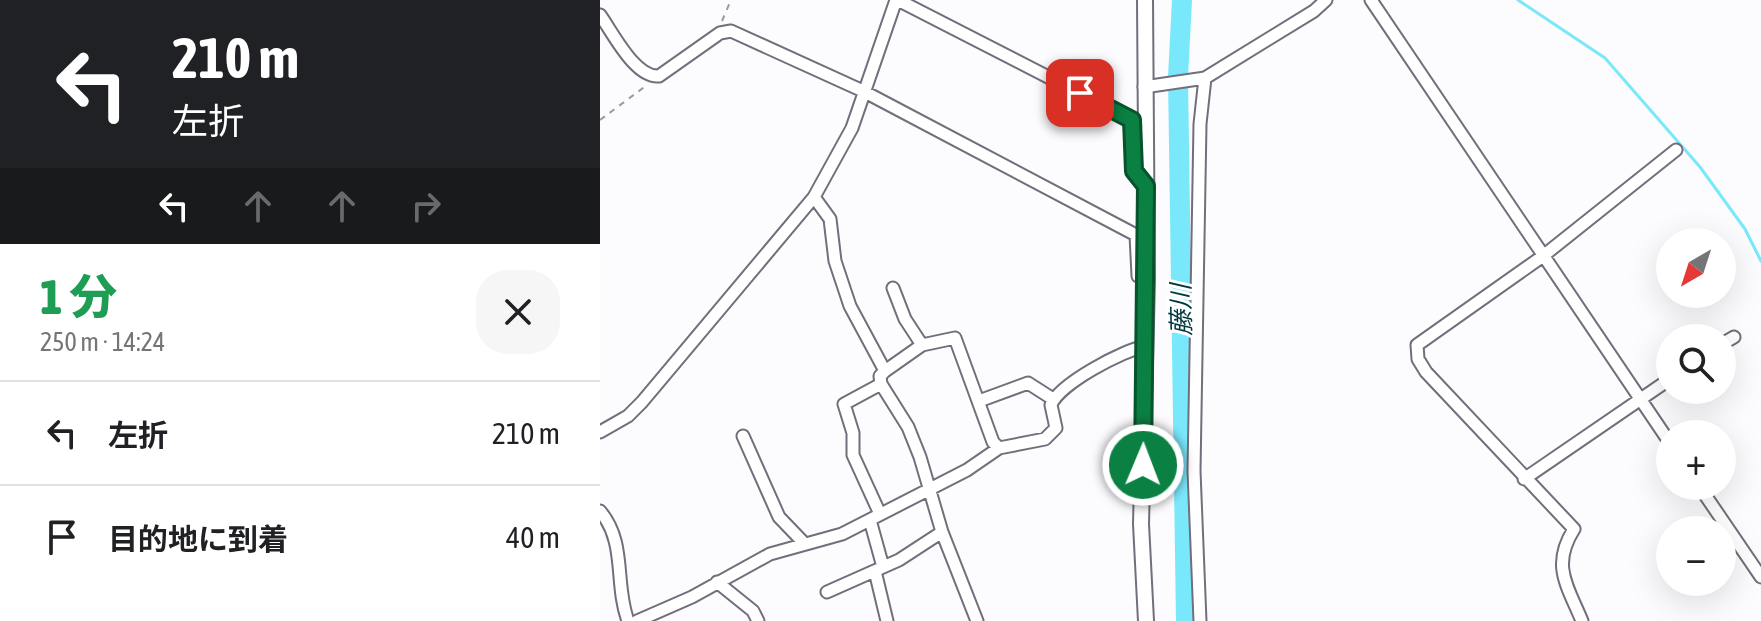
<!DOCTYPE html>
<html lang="ja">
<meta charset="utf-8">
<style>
:root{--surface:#fff;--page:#f6f6f6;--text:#202124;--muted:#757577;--line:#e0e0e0}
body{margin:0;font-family:"Asap Condensed","Noto Sans JP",sans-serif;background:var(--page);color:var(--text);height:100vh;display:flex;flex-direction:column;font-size:30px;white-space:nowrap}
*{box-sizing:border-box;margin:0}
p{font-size:26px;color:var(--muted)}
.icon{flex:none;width:44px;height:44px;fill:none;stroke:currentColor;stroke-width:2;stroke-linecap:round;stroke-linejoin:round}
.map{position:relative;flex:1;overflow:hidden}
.details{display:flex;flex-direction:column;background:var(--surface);width:600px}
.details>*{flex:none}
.guide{background:#202124;color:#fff;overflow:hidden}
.needle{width:52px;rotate:219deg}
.buttons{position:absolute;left:1056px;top:228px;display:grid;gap:16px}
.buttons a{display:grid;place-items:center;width:80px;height:80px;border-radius:50%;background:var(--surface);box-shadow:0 8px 32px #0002;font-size:40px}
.pin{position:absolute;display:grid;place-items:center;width:68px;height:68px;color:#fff;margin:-34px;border-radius:16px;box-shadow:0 4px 12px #0006}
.me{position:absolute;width:88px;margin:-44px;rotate:1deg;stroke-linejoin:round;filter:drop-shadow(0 0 6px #0008)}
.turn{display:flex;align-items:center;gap:28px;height:168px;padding:0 40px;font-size:36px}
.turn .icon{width:104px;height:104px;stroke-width:2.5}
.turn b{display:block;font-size:56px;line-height:68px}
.lanes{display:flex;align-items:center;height:76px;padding:0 40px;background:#0003;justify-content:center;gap:40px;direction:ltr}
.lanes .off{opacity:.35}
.round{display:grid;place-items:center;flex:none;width:84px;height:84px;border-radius:32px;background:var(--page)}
.headline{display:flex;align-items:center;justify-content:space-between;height:136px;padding:0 40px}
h1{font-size:48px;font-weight:800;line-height:60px;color:#1e9e55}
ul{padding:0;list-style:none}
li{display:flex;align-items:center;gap:24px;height:104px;padding:0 40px;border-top:2px solid var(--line)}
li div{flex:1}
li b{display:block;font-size:30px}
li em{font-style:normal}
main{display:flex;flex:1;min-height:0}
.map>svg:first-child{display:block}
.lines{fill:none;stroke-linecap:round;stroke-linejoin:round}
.stream{stroke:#7ae8fb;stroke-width:3}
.river{stroke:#7ae8fb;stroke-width:20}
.minor-casing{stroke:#736e7b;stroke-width:15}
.tertiary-casing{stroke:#736e7b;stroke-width:18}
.path{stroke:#9b9a9e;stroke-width:2;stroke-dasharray:6 6;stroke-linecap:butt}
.minor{stroke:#fff;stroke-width:11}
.tertiary{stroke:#fff;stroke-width:14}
.route-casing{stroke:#07532c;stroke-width:20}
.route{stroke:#0b8043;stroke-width:14}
.labels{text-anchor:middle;stroke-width:6;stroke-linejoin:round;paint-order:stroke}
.water-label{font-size:26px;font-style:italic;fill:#00363e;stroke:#fff}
</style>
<main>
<section class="details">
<div class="guide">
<div class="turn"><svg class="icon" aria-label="left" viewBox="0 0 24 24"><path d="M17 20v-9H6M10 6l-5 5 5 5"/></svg><div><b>210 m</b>左折</div></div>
<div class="lanes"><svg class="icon" aria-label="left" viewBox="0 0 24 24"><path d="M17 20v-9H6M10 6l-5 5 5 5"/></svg><svg class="icon off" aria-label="ahead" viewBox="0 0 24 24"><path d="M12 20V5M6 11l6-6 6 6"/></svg><svg class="icon off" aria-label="ahead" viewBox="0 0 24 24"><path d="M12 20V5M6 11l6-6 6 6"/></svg><svg class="icon off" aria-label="right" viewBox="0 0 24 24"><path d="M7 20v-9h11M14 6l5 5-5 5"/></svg></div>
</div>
<div class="headline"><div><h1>1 分</h1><p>250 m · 14:24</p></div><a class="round"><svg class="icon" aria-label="close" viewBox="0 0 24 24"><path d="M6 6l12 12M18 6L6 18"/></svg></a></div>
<ul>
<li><svg class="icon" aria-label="left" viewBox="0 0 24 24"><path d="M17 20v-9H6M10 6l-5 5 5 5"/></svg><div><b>左折</b></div><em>210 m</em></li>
<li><svg class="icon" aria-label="arrive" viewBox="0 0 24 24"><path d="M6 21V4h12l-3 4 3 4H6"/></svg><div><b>目的地に到着</b></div><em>40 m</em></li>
</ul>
</section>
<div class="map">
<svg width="1161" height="621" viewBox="0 0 1161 621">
<rect width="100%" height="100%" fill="#fcfbfe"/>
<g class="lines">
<!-- stream -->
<path class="stream" d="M918,0l87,58 95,109 45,62 16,32"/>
<!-- river -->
<path class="river" d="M582,0l-4,77 8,544"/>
<defs>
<path id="minor" d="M298,0l234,120 2,51 12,15
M771,0l299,443
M0,15c13,18 35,63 59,61l61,-43 11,-2 132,60 273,144 2,41 9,4
M544,87l61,-9 109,-67 12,-11
M214,197l16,22 5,42 15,45 35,65 -5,5 1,8 27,43 12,30 22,75 35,89
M293,288l12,31 17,26
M1122,344l12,-7
M285,371l37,-26 33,-7 38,104 6,6
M379,401l49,-18 25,16
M0,432l28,-16 14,-14 172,-205 38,-69 44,-128
M143,436l36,81 24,25
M924,479l146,-100
M1099,486l62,91
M0,511c27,32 14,72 28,110
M280,514l-27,-59v-22l-9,-29 37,-20
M270,520l13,47
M275,571l12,50
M117,582l36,29 5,10
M227,592l72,-32 43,-28
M37,621l55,-24 78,-43 72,-20 125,-64 32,-22 46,-9 11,-11 -5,-23c8,-21 72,-55 95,-59
M600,621l-6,-150 6,-347 5,-46
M982,621c-15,-36 -31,-56 -8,-92l-148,-157 -8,-13 -1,-14 126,-89 133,-106"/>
<path id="tertiary" d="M545,0l2,280 -6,244 5,97"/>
</defs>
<!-- minor casing -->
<use href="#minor" class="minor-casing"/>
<!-- tertiary casing -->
<use href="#tertiary" class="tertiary-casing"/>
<!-- path -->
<path class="path" d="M122,21l9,-21
M0,120l47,-35"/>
<!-- minor -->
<use href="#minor" class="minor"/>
<!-- tertiary -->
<use href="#tertiary" class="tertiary"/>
</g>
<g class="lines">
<defs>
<path id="route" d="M480,93l52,27 2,51 12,15 -3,279"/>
</defs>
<!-- route casing -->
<use href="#route" class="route-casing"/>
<!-- route -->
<use href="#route" class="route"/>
</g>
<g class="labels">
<!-- water labels -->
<g class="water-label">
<text transform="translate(581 310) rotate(-91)" y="9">藤川</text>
</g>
</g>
</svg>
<div class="buttons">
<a><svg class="needle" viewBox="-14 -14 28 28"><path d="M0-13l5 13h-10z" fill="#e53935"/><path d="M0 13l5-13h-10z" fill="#757577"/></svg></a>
<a><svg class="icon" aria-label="search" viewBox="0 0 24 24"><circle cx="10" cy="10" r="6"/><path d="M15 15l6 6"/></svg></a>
<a>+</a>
<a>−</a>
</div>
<div class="pin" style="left:480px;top:93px;background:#d93025"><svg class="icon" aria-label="arrive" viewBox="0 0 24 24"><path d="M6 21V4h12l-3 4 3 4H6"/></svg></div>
<svg class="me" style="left:543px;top:465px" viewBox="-20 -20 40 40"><circle r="17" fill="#0b8043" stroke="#fff" stroke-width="3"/><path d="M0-11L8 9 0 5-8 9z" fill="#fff"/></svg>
</div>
</main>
